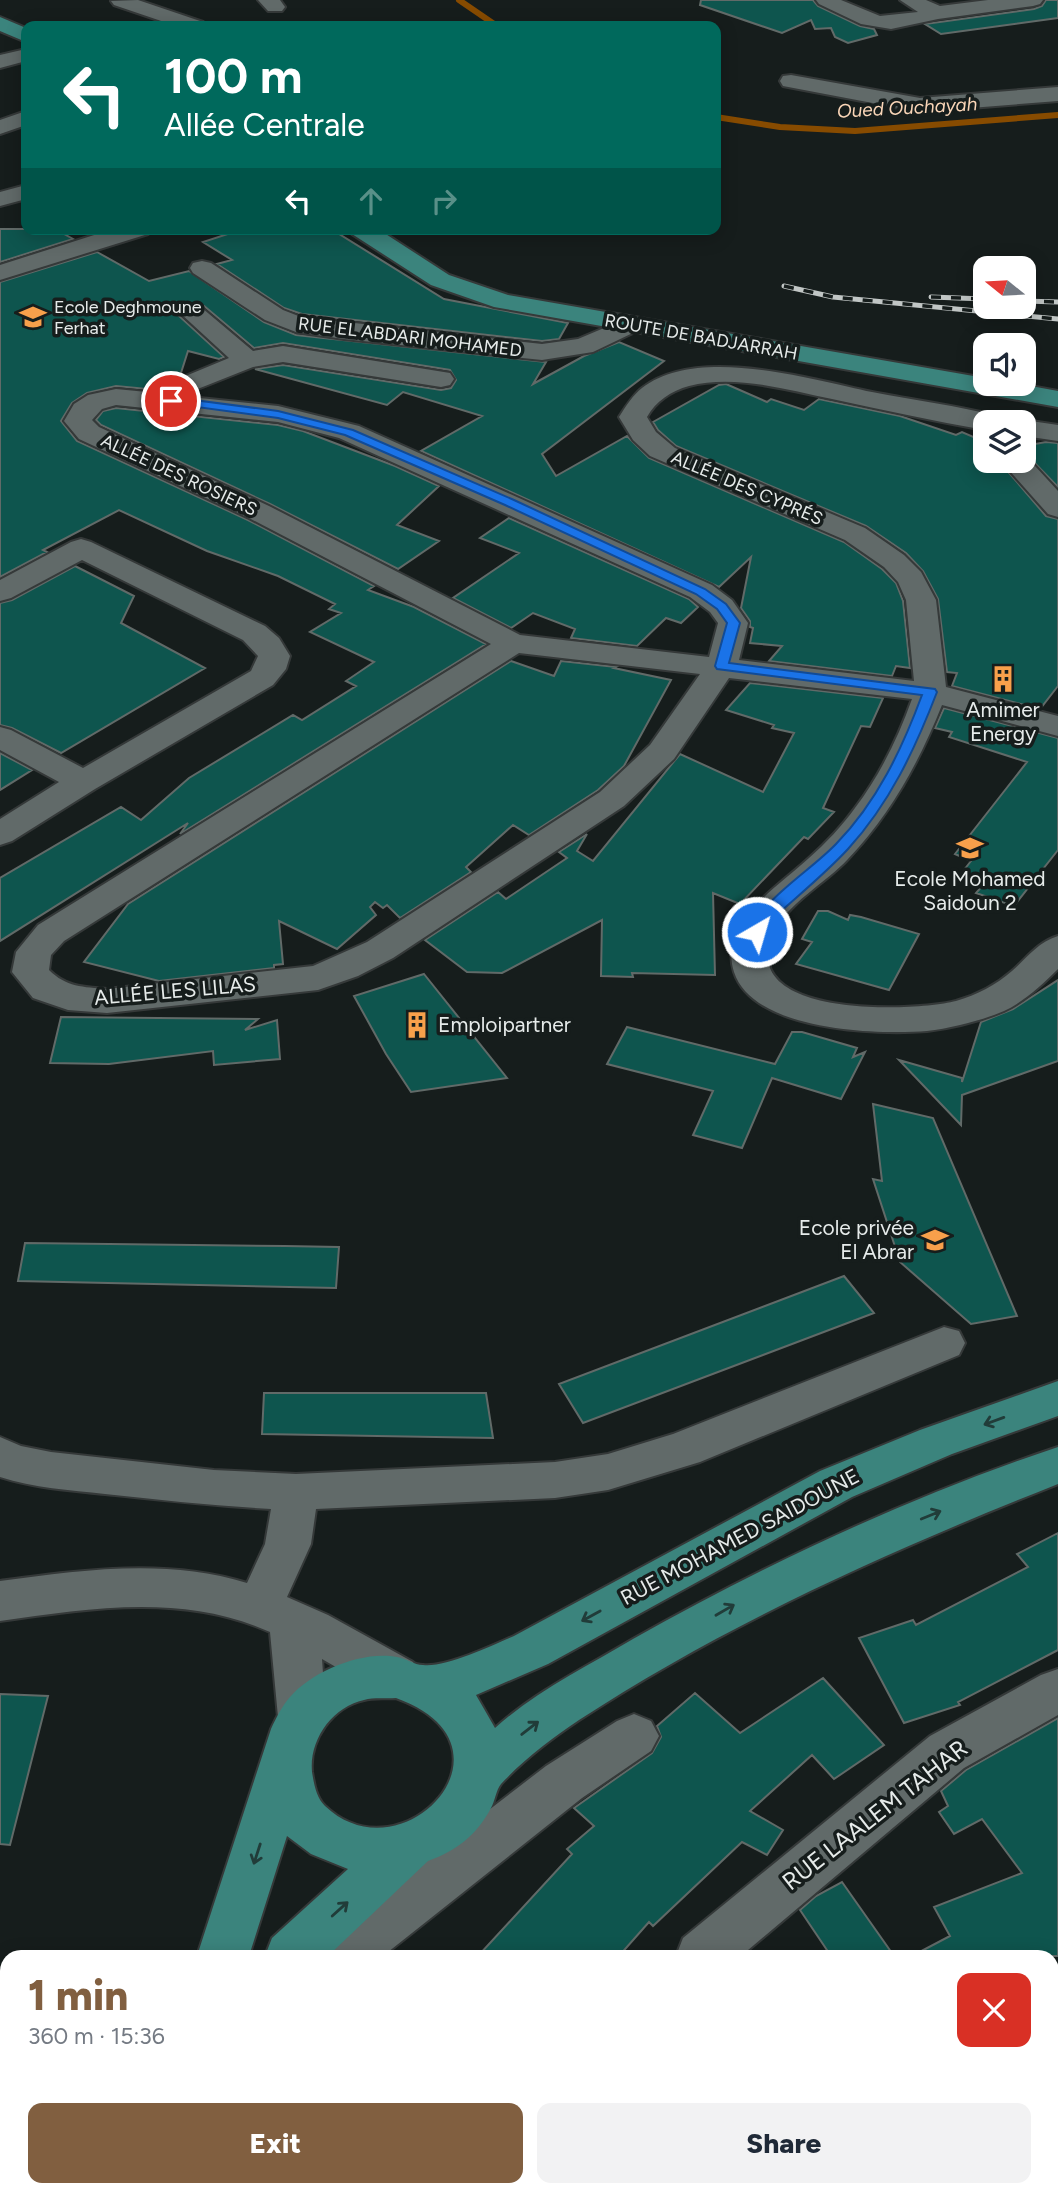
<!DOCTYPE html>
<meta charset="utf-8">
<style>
:root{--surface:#fff;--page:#f2f2f3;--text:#1f2937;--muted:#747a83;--accent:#815f40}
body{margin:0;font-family:Figtree,sans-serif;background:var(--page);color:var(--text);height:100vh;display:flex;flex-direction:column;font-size:26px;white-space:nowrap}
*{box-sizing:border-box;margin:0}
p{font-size:23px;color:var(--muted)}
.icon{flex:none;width:38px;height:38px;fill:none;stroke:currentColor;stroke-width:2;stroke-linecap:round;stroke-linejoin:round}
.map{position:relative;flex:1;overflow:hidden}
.side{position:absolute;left:0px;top:1950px;width:1059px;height:247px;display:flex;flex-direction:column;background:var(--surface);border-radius:21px 21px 0 0;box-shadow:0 4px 18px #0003}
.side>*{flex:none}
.banner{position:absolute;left:21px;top:21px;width:700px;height:214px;border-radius:14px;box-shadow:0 4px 18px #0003;background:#00695c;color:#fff;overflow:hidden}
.needle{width:46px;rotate:288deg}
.controls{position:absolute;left:973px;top:256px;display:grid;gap:14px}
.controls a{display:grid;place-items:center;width:63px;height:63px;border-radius:14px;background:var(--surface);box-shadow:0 4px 18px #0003;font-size:35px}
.pin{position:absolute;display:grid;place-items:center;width:60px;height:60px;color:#fff;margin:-30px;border:4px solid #fff;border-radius:50%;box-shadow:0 2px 7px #0007}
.me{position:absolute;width:77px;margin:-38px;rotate:38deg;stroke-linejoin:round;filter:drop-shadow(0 0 5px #0008)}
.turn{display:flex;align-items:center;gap:24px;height:147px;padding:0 28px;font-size:32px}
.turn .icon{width:91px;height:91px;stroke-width:2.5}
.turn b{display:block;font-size:49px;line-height:60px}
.lanes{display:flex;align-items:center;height:66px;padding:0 28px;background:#0003;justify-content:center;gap:35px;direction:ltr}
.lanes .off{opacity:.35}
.round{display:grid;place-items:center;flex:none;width:74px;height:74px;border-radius:14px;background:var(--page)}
.headline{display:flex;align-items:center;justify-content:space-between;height:119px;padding:0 28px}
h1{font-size:42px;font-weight:800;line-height:52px;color:var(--accent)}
.button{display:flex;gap:14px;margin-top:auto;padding:14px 28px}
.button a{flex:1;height:80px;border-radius:14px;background:var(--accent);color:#fff;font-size:28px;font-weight:800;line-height:80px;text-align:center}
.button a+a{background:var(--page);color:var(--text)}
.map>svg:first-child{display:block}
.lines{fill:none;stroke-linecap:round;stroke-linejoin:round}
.stream{stroke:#874b00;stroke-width:6}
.building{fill:#0e554e;stroke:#616a68;stroke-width:2}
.minor-casing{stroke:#353939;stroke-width:4}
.major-casing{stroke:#353939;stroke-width:4}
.minor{fill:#616a69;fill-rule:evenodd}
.major{fill:#3b847d;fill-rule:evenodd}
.rail-casing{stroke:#c1c6c5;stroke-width:5}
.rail{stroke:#161d1c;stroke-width:3.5;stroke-dasharray:10;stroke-linecap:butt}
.oneway{stroke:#213c39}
.route{fill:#1a73e8;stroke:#114b97;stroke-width:2}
.labels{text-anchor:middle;stroke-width:7;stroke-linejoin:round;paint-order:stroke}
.far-poi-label{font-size:18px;fill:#e6ebea;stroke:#161d1c;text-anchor:start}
.far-street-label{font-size:18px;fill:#e6ebea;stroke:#161d1c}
.far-water-label{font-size:19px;font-style:italic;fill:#fad6b8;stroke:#161d1c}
.poi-label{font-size:21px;fill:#e6ebea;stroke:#161d1c}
.street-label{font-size:21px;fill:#e6ebea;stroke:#161d1c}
.near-street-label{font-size:24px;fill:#e6ebea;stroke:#161d1c}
</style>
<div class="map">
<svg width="1058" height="2196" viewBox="0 0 1058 2196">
<rect width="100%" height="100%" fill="#161d1c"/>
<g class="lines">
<!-- stream -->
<path class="stream" d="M459,0l38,26
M716,117l64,10 75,4 203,-16"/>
</g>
<!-- building -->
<path class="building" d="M701,0h112l5,6 42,20 14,3 3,6 -29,8 -13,-6 -4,-9 -16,1 -4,-9 -29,13 -82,-28z
M1046,0h12v18l-117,16 -16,-10 109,-15 8,-3z
M0,229h55l18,10 -73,23z
M243,229h88l113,70 124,24 -9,16 -17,2 -240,-27 -18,-6 -67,-44 15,-4 -29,-18z
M97,252l52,29 40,-10 75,51 32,13 250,27 -13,22 51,-28 35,-14 45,19 -122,93 14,22 71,-40 22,22 195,84 38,27 14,14 7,18 7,67 -14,-2 -4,10 -123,-15 13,-15 -32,-3 3,-15 -3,-1v-6l-9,-13 10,-51 -32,30 -298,-136 61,-35 -79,-24 -16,13 -132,-36 28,-4 158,25 10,-2 5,-8 -6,-10 -167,-27 -29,5 -50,-42 -12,-3 -10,3 -4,9 46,42 -5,2 -31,-8 -8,25 -33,13 -31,-3 -29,7 -15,10 -11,18 16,20 171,79 126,66 -6,4 46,17 72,37 -306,190 8,-11 -188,118v-63l121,-71 20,13 48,-42 104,-63 9,5 54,-34 -10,-5 28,-19 -64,-30 31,-19 -12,-4 6,-5 -57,-28 -71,-25 -88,-41 -76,40 4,2 -47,25v-295z
M726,384l41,18 4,-3 33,11 15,-11 81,17 56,19 6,-3 23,10v18h13l48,56 12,3v167l-18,23 -88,-23 5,-13 -10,-1 -9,-73 -15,-28 -17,-18 -40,-27 -190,-80 -18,-16 -5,-8 66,-37z
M116,408l162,17 25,6 92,35 44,20 -42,39 42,16 -41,28 -128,-65 -169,-79 -5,-5 7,-9z
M1046,442l12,1v44l-34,-35v-6z
M509,518l180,81 9,8 -17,16 -15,-5 -29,28 -66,-8 4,-9 -42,-16 -22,15 -58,-30 66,-45 -39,-15z
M75,566l59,30 -13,27 84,45 -144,85 -49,-25 -12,-3v-122l12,-3z
M511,661l43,15 7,-15 55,6 -2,1 57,12 -47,86 -26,24 -69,45 -16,-10 -47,42 5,5 -71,46 -13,-13 -4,3 -8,-6 -5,5 6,8 -39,34 -58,-28 4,43 -9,1v3l-115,13 -75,-19 44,-58z
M750,683l133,15 -13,29 -9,-1 -38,82 11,4 -26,27 -4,-2 -64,67 -27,-11 2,82 -83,-2 1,4 -32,-1 1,-56 -100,53 -35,-1 -42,-32 73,-48 8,7 61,-41 -8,-6 28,-18 -10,17 16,10 87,-107 83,38 31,-59 -22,-5 2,-3 -48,-15z
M944,708l114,30v112l-44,56 -38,-13 7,-8 -23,-10 11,-14 -16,-7 72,-92 -78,-25 3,-5 -17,-4z
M0,753l32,17 -32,20z
M818,911h10l20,9 2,-5 11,2 58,17 -30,56 -93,-26 16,-22 -10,-3z
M424,974l83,104 -96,14 -25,-38 -32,-58z
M1058,980v81l-96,34 -1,30 -62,-65 63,18v4l19,-60 32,-13z
M61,1017l197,2 -13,11 32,-10 3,39 -66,6 -1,-14 -104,13 -59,-1z
M627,1027l148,37 17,-32h10l55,16 -4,9 12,-5 -24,47 -69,-21 -30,70 -49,-13 20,-44 -106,-27z
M873,1104l60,14 84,198 -46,8 -71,-62 -27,-83 9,2z
M25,1243l260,3 54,1 -3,41 -318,-7z
M844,1276l30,37 -291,110 -24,-39z
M264,1393h222l7,45 -231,-4z
M1058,1533v117l-100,52 2,3 -56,18 -45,-85 54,-18 3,5 112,-58 -11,-13z
M823,1678l61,67 -50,34 -22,-24 -62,56 33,19 -16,25 -25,-13 -89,84 -4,-4 -30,34h-141l94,-102 -5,-5 27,-23 -20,-18 78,-55 9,-16 -4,-11 38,-33 45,40z
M0,1694l48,2 -38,149 -10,-1z
M1058,1718v238h-146l38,-20 -16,-29 88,-34 -40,-54 -28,15 -15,-22 9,-6 -7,-15 25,-21z
M842,1882l52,74h-63l-31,-46 16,-14z"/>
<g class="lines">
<defs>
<path id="minor" d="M138,0l65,22 3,4h-30l-62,-21 -3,-4z
M258,0h22l5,7 -3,4h-14z
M816,0h25l39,16 38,-4 -18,-12h26l14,6 48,-6h55l-3,4 -7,2 -95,13 -47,10 -30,-5 -42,-20z
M26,49v12l-26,7v-13z
M791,75l129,23 138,-11v14l-138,11 -137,-26 -3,-5 3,-5z
M26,111v14l-26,9v-14z
M26,185v14l-26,7v-14z
M113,229h38l-3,5 -148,46v-15z
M202,261l9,2 72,47 18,7 241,27 36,-5 52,-22 9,3 4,5 -4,5 -46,22 -51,8 -198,-21 -48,-7 -31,-12 -72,-47 -3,-5 3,-5z
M193,305l9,3 51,43 30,-5 167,27 4,6 -4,6 -9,2 -158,-25 -30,5 -73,29 98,10 81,20 353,159 20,15 16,23 -9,37 175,21 -8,-81 -8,-18 -14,-15 -39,-27 -195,-84 -17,-16 -14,-23c7,-11 14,-22 23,-29 55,-43 168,-9 230,4 42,8 85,14 127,24l3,6h-17v8c-51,-9 -102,-20 -153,-31 -45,-9 -97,-25 -143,-13 -18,5 -33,15 -42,31l9,15 19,16 190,80 39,27 17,17 15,28 10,87 112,29v20l-116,-31c-23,57 -51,109 -94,154 -22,24 -61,44 -75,75 -38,84 140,78 183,67 21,-6 40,-16 56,-30 15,-13 26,-29 46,-35v33c-16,16 -33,32 -54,42 -24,10 -52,17 -77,20 -50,4 -174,0 -193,-59 -16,-49 45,-86 75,-114 17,-15 33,-32 46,-50 25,-33 43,-70 57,-109l-183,-21 -55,81 -50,47 -231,152 -35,18 -40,14 -211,23 -39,-3 -35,-12 -21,-26 4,-20 22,-27 453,-281 -242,-126 -170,-79 -15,-18 10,-17 14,-9 28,-6 31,3 82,-34 -49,-45 4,-5zM116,405l162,17 61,16 351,159 20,15 8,11 -9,34 -189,-22 -251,-129 -170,-79 -7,-7 10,-11zM519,653l181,21 -50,71 -50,47 -233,150 -54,24 -206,23c-24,-2 -41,-2 -58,-19l2,-15 13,-14z
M1024,420l34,5v16l-34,-5v-14h-8z
M1024,454l34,37v26l-10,-3 -48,-54h24z
M81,539l10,3 174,84 14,12 11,18 -4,13 -13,16 -178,104 -83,52 -12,4v-26l59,-37 -59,-32v-23l11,3 72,38 168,-97 7,-15 -15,-16 -161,-80 -71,38 -11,3v-21l71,-38z
M944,1327l15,4 6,12 -6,12 -259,107 -92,28 -53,8 -239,11 -5,35 -24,53 41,18 85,47 7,15 -7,15 -17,6 -17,-6 -57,-33 4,58 -7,15 -17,6 -17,-6 -7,-15 -8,-85c-86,-39 -180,-24 -270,-11v-40c82,-11 166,-23 247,2l18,-39 6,-35c-56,-3 -110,-9 -166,-15 -35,-4 -71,-6 -105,-17v-40l21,9 30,6 163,18 82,4 259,-12 53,-8 65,-20z
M1058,1669v46l-94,53 -223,188h-65l7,-18 247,-202 111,-61z
M634,1714l17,7 8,15 -8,15 -69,47 -199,158h-64l7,-18 47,-39 173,-133 71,-45z
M0,1975l7,2v52l-7,-2z
M1058,2008v56l-6,2v-56z
M456,2189h59l-3,7h-58z
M868,2189h60l-3,7h-59z"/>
<path id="major" d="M0,17l26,11v14l-26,-11z
M349,229h29l71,46 59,20 477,83v5h29l44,8v16l-564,-100 -63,-22 -79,-51z
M1058,1381v35l-106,38 -100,43 -304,167 -72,31 19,33c41,-37 91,-61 138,-89 135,-76 278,-143 425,-192v37c-166,66 -329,138 -479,236 -27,18 -56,40 -78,64 -5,6 -6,17 -10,24 -14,27 -35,43 -63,53l-100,95h-63l7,-18 76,-69 -37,-15 -24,-18 -38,120h-52l74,-227c5,-11 11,-23 19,-32 22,-26 73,-47 107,-40 9,1 17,8 26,8 22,3 70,-20 91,-29l306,-165 100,-41zM396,1698c132,47 7,182 -71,108 -9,-9 -11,-22 -13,-34 -3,-32 20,-65 52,-72 10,-3 22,-1 32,-2z
M107,2189h59l-3,7h-58z"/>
</defs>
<!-- minor casing -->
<use href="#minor" class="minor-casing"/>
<!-- major casing -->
<use href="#major" class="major-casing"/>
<!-- minor -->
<use href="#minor" class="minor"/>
<!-- major -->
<use href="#major" class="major"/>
<defs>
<path id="rail" d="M784,286l49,11 225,22
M931,297l54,2
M1024,301l34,1"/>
</defs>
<!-- rail casing -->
<use href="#rail" class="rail-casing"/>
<!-- rail -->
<use href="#rail" class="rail"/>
</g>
<!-- one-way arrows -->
<defs><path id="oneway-shaft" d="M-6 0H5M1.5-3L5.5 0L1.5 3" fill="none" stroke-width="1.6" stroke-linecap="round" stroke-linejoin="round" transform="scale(1.75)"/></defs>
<g class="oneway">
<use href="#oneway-shaft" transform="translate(994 1421) rotate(160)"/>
<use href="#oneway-shaft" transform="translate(931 1515) rotate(-22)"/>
<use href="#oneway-shaft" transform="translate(725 1610) rotate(-30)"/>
<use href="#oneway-shaft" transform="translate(591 1616) rotate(151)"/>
<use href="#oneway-shaft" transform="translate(530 1728) rotate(-38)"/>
<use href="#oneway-shaft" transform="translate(257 1854) rotate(108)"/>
<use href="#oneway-shaft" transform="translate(340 1909) rotate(-42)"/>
</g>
<!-- route -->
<path class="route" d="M171,397l107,14 75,19 161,70 191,89 21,15 14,19 -11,40 206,26 2,3c-22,57 -47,111 -89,157 -24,26 -53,49 -79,73l-7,14h-10l-3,-4c17,-36 60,-60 87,-88 41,-42 66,-95 86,-149l-205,-26 -2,-3 12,-43 -10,-14 -21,-15 -191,-89 -160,-70 -67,-17 -111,-15v-5z"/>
<!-- icons -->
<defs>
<symbol id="school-bare" viewBox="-9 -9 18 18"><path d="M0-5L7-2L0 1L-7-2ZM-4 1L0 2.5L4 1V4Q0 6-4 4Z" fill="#f8a04b" stroke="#161d1c" stroke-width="2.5" paint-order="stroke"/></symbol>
<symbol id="building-bare" viewBox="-9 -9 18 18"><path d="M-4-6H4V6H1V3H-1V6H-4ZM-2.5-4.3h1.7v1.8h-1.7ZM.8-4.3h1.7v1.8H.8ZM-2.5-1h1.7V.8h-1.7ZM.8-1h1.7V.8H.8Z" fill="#f8a04b" stroke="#161d1c" stroke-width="2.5" paint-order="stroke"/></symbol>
</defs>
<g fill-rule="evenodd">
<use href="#school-bare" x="14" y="298" width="38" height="38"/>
<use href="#building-bare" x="984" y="660" width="38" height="38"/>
<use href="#school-bare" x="951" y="829" width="38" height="38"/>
<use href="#building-bare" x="398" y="1006" width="38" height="38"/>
<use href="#school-bare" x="916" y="1221" width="38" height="38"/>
</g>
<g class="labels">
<!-- far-poi labels -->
<g class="far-poi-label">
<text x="54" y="313">Ecole Deghmoune<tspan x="54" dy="21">Ferhat</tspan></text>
</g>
<!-- far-street labels -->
<g class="far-street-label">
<text transform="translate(410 337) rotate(7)" y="6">RUE EL ABDARI MOHAMED</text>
<text transform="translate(701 337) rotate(10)" y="6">ROUTE DE BADJARRAH</text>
<text transform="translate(179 475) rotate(25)" y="6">ALLÉE DES ROSIERS</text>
<text transform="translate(747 488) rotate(23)" y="6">ALLÉE DES CYPRÉS</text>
</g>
<!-- far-water labels -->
<g class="far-water-label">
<text transform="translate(907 107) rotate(-3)" y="7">Oued Ouchayah</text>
</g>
<!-- poi labels -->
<g class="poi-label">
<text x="1003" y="717">Amimer<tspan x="1003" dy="24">Energy</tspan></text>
<text x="970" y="886">Ecole Mohamed<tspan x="970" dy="24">Saidoun 2</tspan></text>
<text x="438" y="1032" text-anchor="start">Emploipartner</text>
<text x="914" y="1235" text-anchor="end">Ecole privée<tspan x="914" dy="24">El Abrar</tspan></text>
</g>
<!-- street labels -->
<g class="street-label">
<text transform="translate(175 991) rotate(-5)" y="7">ALLÉE LES LILAS</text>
<text transform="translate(740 1537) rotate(-28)" y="7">RUE MOHAMED SAIDOUNE</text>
</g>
<!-- near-street labels -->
<g class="near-street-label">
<text transform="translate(875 1815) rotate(-38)" y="8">RUE LAALEM TAHAR</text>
</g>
</g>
</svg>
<div class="controls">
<a><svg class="needle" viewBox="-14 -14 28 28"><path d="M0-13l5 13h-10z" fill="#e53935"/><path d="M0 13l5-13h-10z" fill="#747a83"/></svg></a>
<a><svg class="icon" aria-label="sound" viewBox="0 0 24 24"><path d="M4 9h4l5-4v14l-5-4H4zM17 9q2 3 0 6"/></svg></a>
<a><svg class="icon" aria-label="layers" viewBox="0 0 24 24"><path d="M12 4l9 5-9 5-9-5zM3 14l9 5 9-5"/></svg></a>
</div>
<div class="pin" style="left:171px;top:401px;background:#d93025"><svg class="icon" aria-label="arrive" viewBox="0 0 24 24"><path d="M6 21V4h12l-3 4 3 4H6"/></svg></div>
<svg class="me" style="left:757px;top:932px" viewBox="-20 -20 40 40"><circle r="17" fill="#1a73e8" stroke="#fff" stroke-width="3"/><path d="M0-11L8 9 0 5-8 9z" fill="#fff"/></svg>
<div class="banner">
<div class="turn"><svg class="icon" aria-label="left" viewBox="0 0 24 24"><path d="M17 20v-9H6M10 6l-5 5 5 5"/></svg><div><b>100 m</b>Allée Centrale</div></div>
<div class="lanes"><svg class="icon" aria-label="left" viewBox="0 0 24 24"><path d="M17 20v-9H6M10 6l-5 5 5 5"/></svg><svg class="icon off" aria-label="ahead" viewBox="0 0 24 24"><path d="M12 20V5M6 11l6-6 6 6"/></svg><svg class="icon off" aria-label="right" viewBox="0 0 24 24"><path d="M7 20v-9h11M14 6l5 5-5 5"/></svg></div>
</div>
<section class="side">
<div class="headline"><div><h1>1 min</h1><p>360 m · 15:36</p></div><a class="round" style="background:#d93025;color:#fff"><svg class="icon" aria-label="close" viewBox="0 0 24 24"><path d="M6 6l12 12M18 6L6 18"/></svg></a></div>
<div class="button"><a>Exit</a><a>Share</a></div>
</section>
</div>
